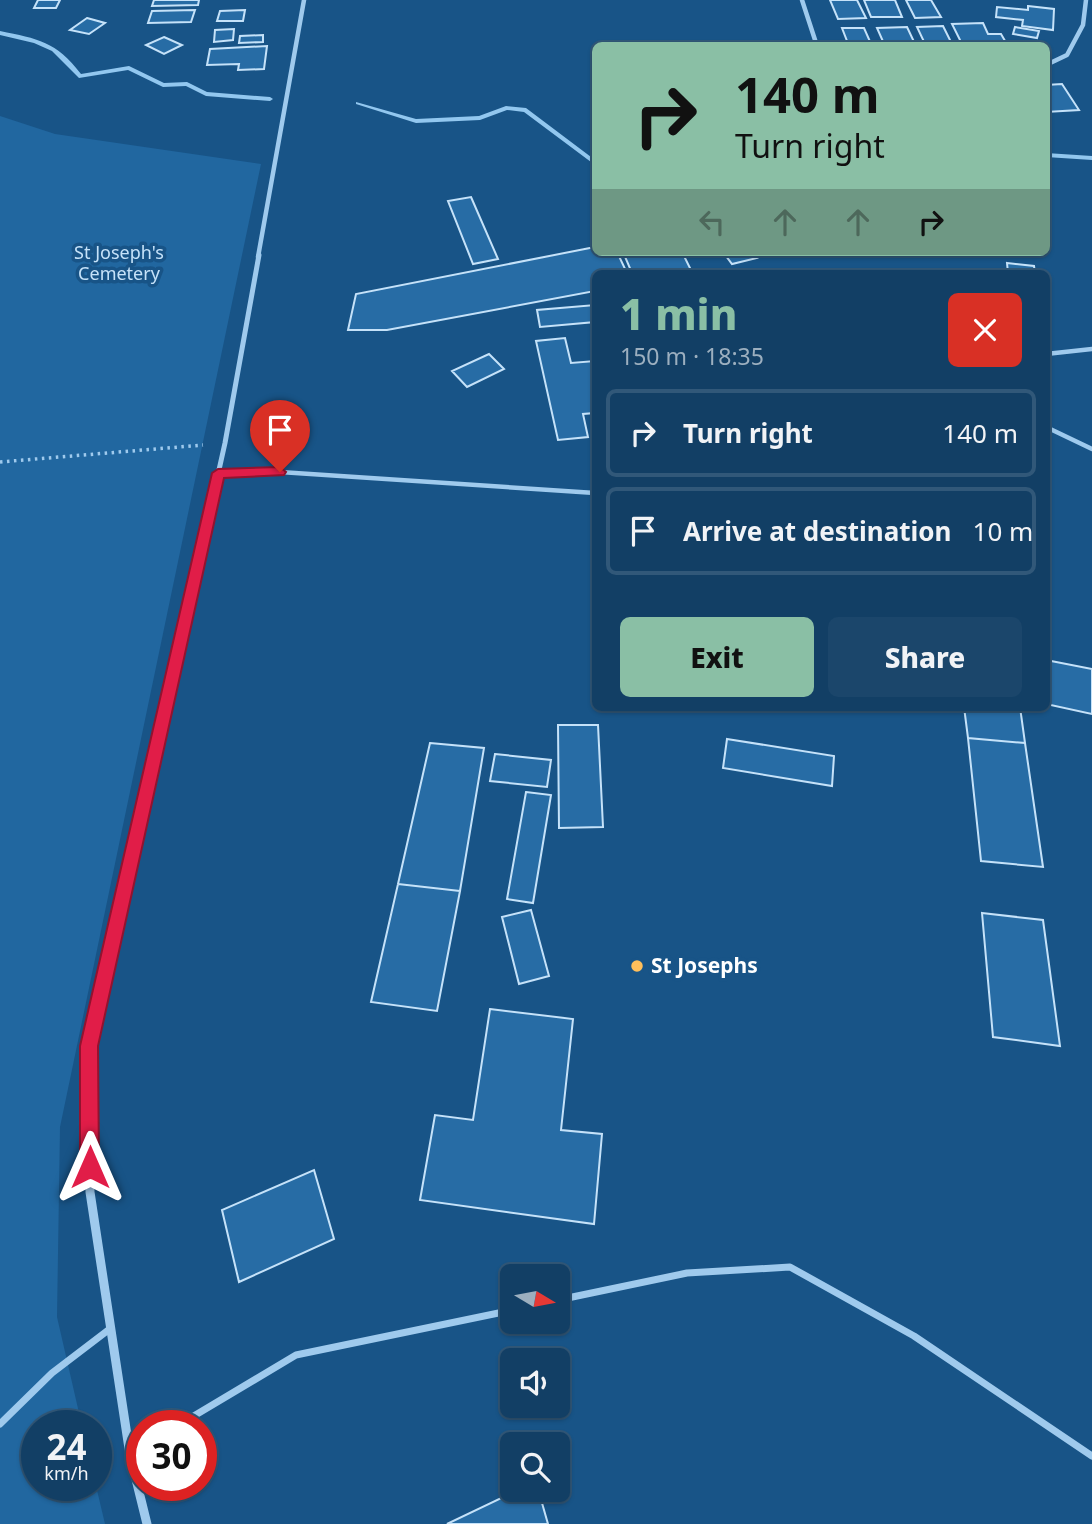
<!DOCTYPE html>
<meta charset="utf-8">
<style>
:root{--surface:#123f65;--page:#1b466b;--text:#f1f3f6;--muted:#9cafbf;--line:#315879;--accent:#8abfa5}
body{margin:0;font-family:"Noto Sans",sans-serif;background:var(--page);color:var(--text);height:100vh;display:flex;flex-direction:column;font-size:26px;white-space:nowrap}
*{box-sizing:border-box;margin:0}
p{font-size:23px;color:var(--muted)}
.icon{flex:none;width:38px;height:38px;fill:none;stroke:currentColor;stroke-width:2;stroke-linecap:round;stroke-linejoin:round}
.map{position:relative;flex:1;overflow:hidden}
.sheet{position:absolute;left:592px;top:270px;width:458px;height:441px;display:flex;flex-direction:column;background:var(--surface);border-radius:10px;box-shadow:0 2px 5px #0004,0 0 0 2px var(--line)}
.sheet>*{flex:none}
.top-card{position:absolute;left:592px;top:42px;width:458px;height:214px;border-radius:10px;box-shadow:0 2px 5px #0004,0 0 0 2px var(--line);background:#8abfa5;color:#111;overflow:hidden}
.needle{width:46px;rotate:100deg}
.controls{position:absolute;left:500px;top:1264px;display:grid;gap:14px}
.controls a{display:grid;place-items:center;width:70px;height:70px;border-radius:10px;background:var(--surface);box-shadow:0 2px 5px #0004,0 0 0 2px var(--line);font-size:35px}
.speed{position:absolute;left:21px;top:1410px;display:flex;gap:14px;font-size:35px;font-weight:700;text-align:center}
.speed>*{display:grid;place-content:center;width:91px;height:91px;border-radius:50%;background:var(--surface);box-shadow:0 2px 5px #0004,0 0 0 2px var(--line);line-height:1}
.speed small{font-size:18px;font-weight:400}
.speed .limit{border:10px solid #d22;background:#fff;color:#111}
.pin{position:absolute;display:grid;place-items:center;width:60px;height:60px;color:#fff;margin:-72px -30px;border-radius:50% 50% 50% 0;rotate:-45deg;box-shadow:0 0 7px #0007}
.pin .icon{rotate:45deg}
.me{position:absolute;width:77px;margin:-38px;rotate:0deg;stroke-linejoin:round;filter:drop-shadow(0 0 5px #0008)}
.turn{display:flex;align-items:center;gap:24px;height:147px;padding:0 28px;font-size:32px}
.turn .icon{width:91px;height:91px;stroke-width:2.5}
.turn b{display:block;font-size:49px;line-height:60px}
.lanes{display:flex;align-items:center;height:66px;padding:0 28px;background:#0003;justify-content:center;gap:35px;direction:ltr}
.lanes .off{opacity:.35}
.round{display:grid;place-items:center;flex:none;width:74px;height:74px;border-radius:10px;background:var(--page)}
.headline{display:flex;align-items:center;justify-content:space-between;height:119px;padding:0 28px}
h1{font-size:42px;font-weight:800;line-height:52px;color:var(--accent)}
.button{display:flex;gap:14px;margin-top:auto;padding:14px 28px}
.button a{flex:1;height:80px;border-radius:10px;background:var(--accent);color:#111;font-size:28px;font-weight:800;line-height:80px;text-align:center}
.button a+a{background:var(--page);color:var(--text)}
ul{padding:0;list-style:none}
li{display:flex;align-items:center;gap:21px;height:88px;margin:0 14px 10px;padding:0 14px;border:4px solid var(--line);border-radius:10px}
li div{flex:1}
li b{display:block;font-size:26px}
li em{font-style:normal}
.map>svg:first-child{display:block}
.green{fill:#2167a0}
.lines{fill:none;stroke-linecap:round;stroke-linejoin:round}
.stream{fill:#92c7ef;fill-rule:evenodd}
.building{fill:#276ca5;stroke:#c5e2f9;stroke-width:2}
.path{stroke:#9fcaed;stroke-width:3.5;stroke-dasharray:2.5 4.5;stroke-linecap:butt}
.lane-far1{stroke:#9fcaed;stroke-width:4.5}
.lane{stroke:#9fcaed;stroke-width:7}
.street-far3{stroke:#9fcaed;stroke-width:4.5}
.street-far2{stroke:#9fcaed;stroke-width:5}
.street-far1{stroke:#9fcaed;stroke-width:7}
.street{stroke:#9fcaed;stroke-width:9}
.route{fill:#e11d48;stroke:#92132f;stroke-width:2}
.poi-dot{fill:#ffbf5b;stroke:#185487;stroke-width:2.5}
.labels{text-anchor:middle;stroke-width:7;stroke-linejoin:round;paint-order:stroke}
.far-park-label{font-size:18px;fill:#c5e2f9;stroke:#185487}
.poi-label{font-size:21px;font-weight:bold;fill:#fff;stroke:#185487;text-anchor:start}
</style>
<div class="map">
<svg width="1092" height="1524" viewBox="0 0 1092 1524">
<rect width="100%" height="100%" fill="#185487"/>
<!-- green -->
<path class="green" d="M0,116l55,18 206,30 -201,963 -3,190 25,109h-45v60h59l9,38h-105z"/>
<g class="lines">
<!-- stream -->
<path class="stream" d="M0,31c38,8 56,10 81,43l48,-8 35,17 23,-1 20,10 63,5 3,2 -3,2 -64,-5 -20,-10 -23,1 -35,-17 -49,8 -27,-27 -18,-8 -34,-8z
M356,102l60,17 63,-3 27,-10 20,2 69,52v5l-71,-53 -17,-2 -27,10 -64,3 -60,-19z
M1046,153l46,3v4l-46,-3z"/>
</g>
<!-- building -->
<path class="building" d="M38,0h22l-4,8h-22z
M154,0h45l-1,5 -46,1z
M830,0h27l9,18 -28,1z
M864,0h31l7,17h-31z
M906,0h25l10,17 -26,1z
M1028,6l26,3 -1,21 -31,-4 1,-6 -27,-3 1,-10 31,3z
M195,10l-4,12 -43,1 4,-12z
M245,10l-2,11h-26l3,-10z
M87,18l18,5 -16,11 -19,-4z
M983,23l5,11h13l7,12h-45l-11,-22z
M943,26l10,20h-27l-9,-19z
M907,27l9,19h-31l-8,-18z
M1015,27l24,4 -2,7 -24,-4z
M842,28h22l8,18h-23z
M234,29l-1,11 -19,2 1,-12z
M263,35v7l-24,1 1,-7z
M164,37l18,8 -18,9 -18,-9z
M267,46l-3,23 -26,1 1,-6 -32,1 3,-16z
M1062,84l17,26 -33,2v-27z
M471,197l27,62 -25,5 -25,-63z
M595,247v5h22l10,21h-32v18l-208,39h-39l8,-36z
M623,252h59l9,18 -59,3z
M723,252h29l5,6 -25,6z
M1007,263l27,3 1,7h-27z
M595,305v17l-55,5 -3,-17z
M565,338l6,25 24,-2v52l-12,1 5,23 -30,3 -22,-99z
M489,354l15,15 -37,18 -15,-16z
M1046,660l46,9v45l-46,-10z
M964,707h56l5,36 -57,-5z
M558,725h40l5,102 -44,1z
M968,738l57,5 18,124 -62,-6z
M727,739l107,17 -2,30 -109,-18z
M430,743l54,5 -24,143 -62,-7z
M495,754l56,6 -4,27 -57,-6z
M526,792l25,3 -18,108 -26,-4z
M398,884l62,7 -23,120 -66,-9z
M531,910l18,66 -30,8 -17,-67z
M982,913l61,7 17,126 -67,-9z
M490,1009l83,10 -12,111 41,4 -8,90 -174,-24 15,-85 38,5z
M314,1170l20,69 -95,43 -17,-72z
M520,1489h18l10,35h-101z"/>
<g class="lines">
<!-- path -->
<path class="path" d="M0,462l203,-17"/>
<!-- lane-far1 -->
<path class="lane-far1" d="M1046,354l46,-5
M1046,427l46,22
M218,473l62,-1 315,21"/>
<!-- lane -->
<path class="lane" d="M558,1300l129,-27 103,-6 124,69 178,120
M0,1424l52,-51 59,-45
M177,1426l119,-71 217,-45
M130,1455l12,-8"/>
<!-- street-far3 -->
<path class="street-far3" d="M802,0l15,46
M1046,65l21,-10 16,-30 3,-25
M258,257l46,-257"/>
<!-- street-far2 -->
<path class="street-far2" d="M194,582l31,-139 34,-188"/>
<!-- street-far1 -->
<path class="street-far1" d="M100,997l94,-416"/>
<!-- street -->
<path class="street" d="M100,995l-11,51 1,146 40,263 17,69"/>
</g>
<!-- route -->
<path class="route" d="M280,467l6,5 -2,3 -60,3 -126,568 1,121 -2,7 -7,3 -7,-3 -3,-7v-121l132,-573 6,-4z"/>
<!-- markers -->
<circle class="poi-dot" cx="637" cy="966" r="7"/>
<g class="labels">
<!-- far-park labels -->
<g class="far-park-label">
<text x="119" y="259">St Joseph's<tspan x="119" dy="21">Cemetery</tspan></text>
</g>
<!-- poi labels -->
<g class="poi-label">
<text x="651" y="973">St Josephs</text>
</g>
</g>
</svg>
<div class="controls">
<a><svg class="needle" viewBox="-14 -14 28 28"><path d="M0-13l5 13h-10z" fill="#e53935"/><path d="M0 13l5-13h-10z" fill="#9cafbf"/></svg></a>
<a><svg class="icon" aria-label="sound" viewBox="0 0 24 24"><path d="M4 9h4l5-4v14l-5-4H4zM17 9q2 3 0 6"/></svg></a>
<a><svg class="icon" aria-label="search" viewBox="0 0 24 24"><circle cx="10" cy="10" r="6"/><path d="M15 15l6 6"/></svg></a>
</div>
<div class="speed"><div>24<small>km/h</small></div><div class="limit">30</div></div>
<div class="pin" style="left:280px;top:472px;background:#d93025"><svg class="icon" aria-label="arrive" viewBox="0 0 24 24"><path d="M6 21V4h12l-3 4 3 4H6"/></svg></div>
<svg class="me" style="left:90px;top:1167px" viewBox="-20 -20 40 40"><path d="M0-17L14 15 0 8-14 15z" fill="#e11d48" stroke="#fff" stroke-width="4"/></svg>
<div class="top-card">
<div class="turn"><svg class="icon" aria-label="right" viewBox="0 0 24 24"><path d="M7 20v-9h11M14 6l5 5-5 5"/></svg><div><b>140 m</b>Turn right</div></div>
<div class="lanes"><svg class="icon off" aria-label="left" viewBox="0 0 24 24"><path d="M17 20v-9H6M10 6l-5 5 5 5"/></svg><svg class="icon off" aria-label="ahead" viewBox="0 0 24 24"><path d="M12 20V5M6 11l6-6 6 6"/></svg><svg class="icon off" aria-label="ahead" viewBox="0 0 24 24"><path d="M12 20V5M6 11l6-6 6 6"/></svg><svg class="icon" aria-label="right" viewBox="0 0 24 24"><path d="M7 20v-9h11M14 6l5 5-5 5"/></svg></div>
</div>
<section class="sheet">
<div class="headline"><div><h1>1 min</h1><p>150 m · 18:35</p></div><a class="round" style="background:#d93025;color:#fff"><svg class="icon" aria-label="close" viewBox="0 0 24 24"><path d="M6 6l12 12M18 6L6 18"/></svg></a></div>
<ul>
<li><svg class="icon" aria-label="right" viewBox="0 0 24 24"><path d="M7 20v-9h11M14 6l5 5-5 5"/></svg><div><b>Turn right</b></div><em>140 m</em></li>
<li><svg class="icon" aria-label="arrive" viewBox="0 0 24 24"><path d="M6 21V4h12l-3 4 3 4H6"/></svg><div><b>Arrive at destination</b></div><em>10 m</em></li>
</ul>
<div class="button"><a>Exit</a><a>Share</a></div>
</section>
</div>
